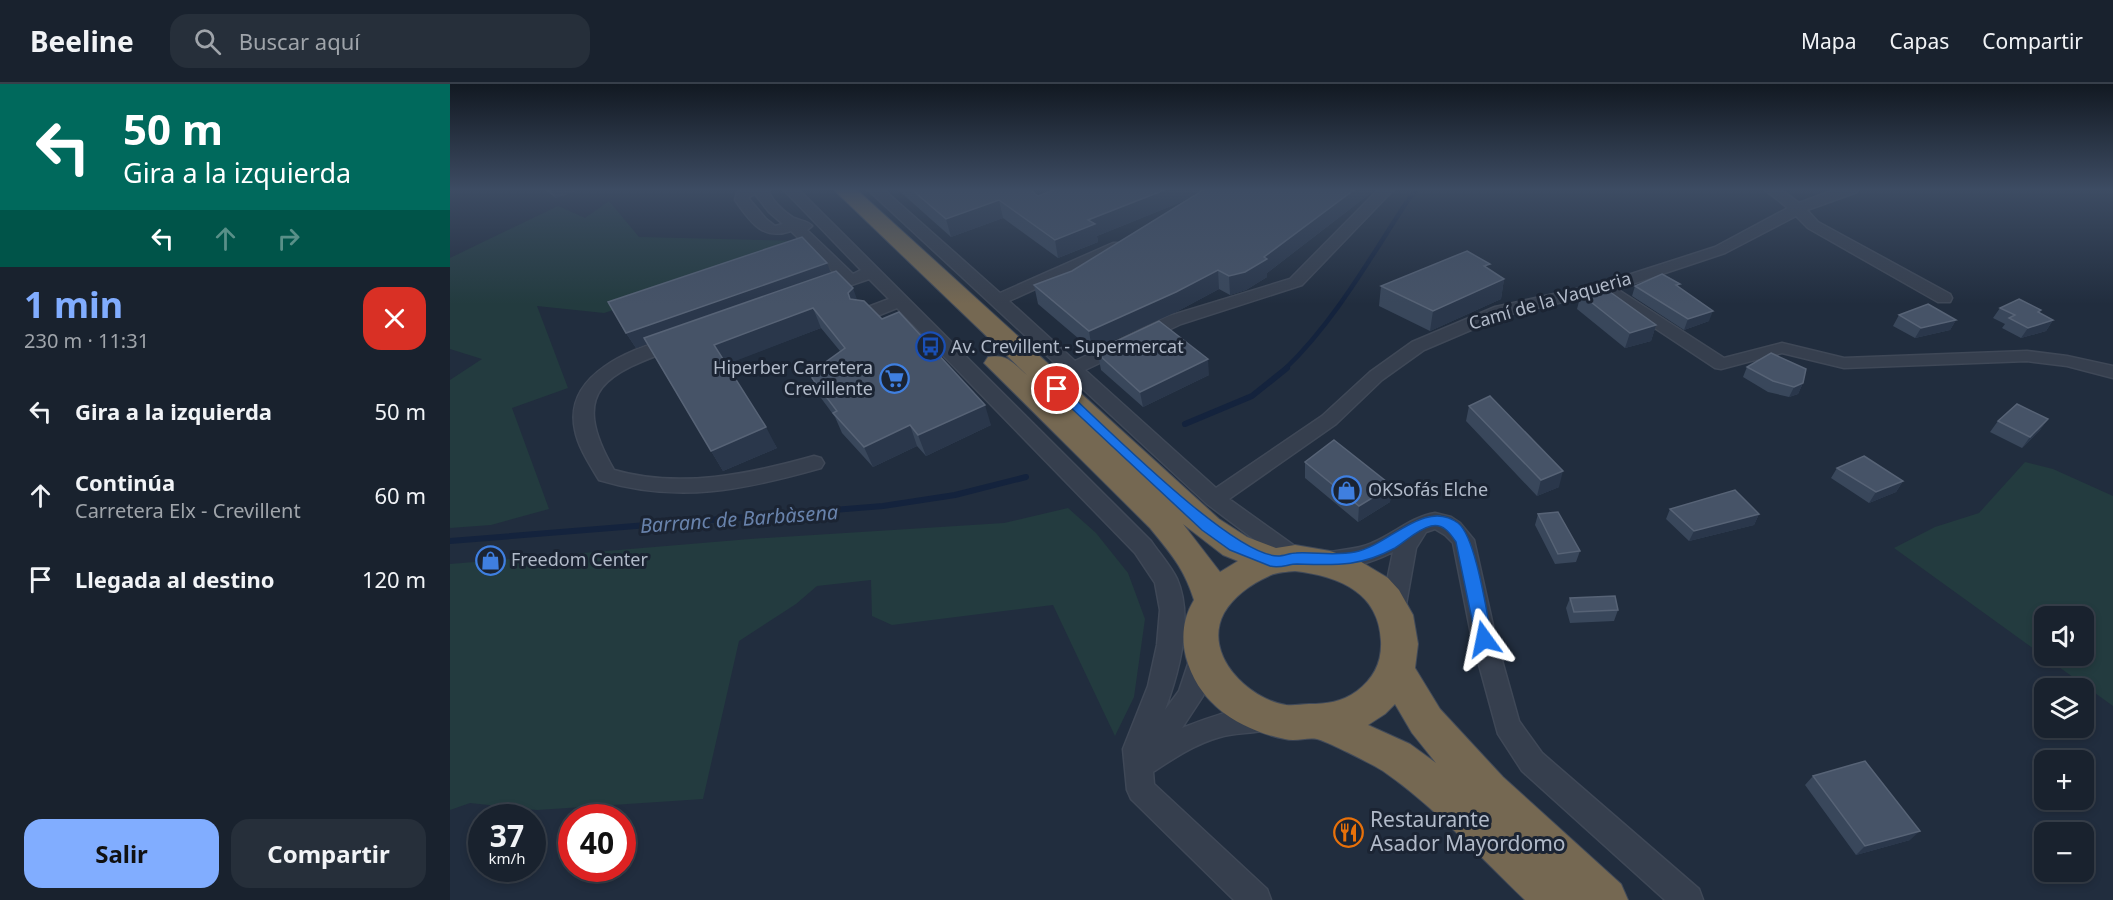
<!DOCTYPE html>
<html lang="es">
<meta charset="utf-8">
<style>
:root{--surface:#19222e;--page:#262f3a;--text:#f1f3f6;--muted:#9fa4aa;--line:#373f4a;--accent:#81adff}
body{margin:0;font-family:"Noto Sans",sans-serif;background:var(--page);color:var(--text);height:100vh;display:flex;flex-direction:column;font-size:22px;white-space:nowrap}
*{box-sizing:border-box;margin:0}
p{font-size:20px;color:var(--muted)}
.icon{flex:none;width:33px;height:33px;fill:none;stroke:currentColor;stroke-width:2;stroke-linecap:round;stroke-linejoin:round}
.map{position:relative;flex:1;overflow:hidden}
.side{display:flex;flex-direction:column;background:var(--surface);width:450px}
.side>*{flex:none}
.banner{background:#00695c;color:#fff;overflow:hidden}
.buttons{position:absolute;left:1584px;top:522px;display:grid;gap:12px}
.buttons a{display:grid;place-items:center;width:60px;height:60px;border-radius:12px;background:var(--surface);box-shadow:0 3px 9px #0003,0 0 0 2px var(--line);font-size:30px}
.speed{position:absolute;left:18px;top:720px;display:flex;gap:12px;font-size:30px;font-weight:700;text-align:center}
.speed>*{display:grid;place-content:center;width:78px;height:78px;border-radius:50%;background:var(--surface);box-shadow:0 3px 9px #0003,0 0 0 2px var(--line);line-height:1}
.speed small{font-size:15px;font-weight:400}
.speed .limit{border:9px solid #d22;background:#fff;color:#111}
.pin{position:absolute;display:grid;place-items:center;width:51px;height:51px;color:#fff;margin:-26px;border:3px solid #fff;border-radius:50%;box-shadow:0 2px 6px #0007}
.me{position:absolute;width:66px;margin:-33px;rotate:348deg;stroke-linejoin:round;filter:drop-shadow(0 0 4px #0008)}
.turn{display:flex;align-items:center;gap:21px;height:126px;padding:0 24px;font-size:27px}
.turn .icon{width:78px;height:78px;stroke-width:2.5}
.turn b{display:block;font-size:42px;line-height:51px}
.lanes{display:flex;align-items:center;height:57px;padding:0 24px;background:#0003;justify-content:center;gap:30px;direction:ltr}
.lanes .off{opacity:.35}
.round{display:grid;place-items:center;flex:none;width:63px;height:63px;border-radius:18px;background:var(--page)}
.head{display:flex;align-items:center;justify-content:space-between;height:102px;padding:0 24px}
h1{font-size:36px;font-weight:700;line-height:45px;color:var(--accent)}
.primary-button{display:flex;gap:12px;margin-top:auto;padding:12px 24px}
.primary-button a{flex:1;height:69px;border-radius:18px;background:var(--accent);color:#111;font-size:24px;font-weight:700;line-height:69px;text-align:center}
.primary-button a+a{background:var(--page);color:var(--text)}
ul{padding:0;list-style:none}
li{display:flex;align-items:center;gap:18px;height:84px;padding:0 24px}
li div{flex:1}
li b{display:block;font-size:22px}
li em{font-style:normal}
header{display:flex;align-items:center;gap:36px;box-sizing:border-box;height:84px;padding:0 30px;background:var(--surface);border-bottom:2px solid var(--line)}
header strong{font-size:28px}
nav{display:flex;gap:33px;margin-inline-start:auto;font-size:21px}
.search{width:420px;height:54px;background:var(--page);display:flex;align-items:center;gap:15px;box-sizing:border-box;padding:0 21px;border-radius:18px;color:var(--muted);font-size:22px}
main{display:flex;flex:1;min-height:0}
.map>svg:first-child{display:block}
.green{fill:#233b3f;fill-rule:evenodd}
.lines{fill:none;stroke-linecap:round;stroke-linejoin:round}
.stream-far1{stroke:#14233d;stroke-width:4.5}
.stream{stroke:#14233d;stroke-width:6}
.minor-casing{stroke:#3f4857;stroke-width:3}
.highway-casing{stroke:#414a59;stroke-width:2}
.minor{fill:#363f4e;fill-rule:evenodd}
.highway{fill:#756852;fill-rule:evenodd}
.wall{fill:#39475b}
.shaded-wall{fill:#2a374b}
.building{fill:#465367;stroke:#576376;stroke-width:1.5}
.route{fill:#1a73e8;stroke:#114b97;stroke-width:1.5}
.labels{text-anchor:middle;stroke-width:6;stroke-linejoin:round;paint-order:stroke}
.street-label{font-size:18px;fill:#b1bac9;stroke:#1b2433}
.poi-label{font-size:18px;fill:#b1bac9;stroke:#1b2433;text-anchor:start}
.water-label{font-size:20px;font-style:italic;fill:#6882ab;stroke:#1b2433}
.near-poi-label{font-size:21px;fill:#b1bac9;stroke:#1b2433;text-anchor:start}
</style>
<header>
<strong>Beeline</strong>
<div class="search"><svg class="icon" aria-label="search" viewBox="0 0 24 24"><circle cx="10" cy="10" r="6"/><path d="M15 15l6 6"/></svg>Buscar aquí</div>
<nav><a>Mapa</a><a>Capas</a><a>Compartir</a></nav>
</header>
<main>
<section class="side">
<div class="banner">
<div class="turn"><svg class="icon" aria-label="left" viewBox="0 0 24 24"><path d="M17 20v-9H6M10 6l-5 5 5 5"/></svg><div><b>50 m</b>Gira a la izquierda</div></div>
<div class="lanes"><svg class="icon" aria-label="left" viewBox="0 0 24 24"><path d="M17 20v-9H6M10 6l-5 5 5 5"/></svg><svg class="icon off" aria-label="ahead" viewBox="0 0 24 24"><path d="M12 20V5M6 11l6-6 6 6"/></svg><svg class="icon off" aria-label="right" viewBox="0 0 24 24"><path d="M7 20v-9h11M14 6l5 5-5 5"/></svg></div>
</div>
<div class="head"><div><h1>1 min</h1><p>230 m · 11:31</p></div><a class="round" style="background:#d93025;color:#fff"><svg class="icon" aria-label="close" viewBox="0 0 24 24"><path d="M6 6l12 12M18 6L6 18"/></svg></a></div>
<ul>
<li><svg class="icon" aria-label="left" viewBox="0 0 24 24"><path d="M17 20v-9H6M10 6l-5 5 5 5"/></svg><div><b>Gira a la izquierda</b></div><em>50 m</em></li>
<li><svg class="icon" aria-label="ahead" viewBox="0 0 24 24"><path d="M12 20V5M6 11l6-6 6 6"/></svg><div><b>Continúa</b><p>Carretera Elx - Crevillent</p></div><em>60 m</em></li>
<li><svg class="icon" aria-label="arrive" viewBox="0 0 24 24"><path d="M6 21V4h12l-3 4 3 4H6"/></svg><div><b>Llegada al destino</b></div><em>120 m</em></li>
</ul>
<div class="primary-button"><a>Salir</a><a>Compartir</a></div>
</section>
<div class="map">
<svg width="1663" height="816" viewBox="0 0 1663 816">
<rect width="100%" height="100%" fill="#212d3e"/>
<!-- green -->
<path class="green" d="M159,117l30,36 162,4 -12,14 -185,58 -67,-7 31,82 -56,20 37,101 -58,16 -41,3v-148l32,-21 -32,-10v-91l108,-52 27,12z
M1575,378l28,7 60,27v210l-219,-158 41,-21 44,-14zM1594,532h40v40h-40z
M618,424l28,25 32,40 17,46 -11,78 -19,39 -62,-131 -161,20 -20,-9 -1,-36 -54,6 -21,18 -57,37 -36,158 -166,11 -67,-7 -20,7v-246l300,-25 254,-16z"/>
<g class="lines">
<!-- stream-far1 -->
<path class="stream-far1" d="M835,285c50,-48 85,-111 123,-169l10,-11"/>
<!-- stream -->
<path class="stream" d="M735,340l67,-28 35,-28
M0,457l433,-35 72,-11 71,-18"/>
<defs>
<path id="minor" d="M293,105h26c0,10 16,24 25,29 7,3 14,3 18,8l-5,4 46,44 8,-4 -78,-81h15l353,352c8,12 20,25 26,38 17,39 2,93 -12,131l14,-19 14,-42 9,-3 9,3 3,7 -11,40 -21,32c26,-10 67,-27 94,-17l4,8 -4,8c-18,7 -38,5 -56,10 -25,7 -46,21 -67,35l1,12 113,105 4,11h-37l-103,-101 -4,-9 -4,-41 25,-63 9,-41 3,-35 -5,-27 -20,-30 -238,-245 -25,10h-12l-2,-4 2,-4 29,-11 -20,-20 -44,15h-12l-2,-3 2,-3 26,-10 -48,-47c-29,10 -41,-10 -56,-31l2,-8zM305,110l14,18 14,12 -8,2 -9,-7 -17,-20v-2z
M417,105h16l117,104 113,-50h10l3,3 -3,3 -114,52 66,60 94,-45 121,-37 89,-90h15l-92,96 -121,39 -96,46 131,118 106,-72 48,-44 42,-30 83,-35 105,-23 115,-37 73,-39 -24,-19h16l19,14 38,-14h22l-2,3 -50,18 11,12 132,72 2,4 -2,4h-12l-130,-74 -12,-12 -71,37 -108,36 107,69 58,-15 62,15 183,-7 40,5 46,10v12l-46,-12 -40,-5 -183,7 -62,-15 -61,16 -6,-1 -113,-75 -96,22 -82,35 -42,30 -46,44 -107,75 74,53 3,6 -3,6 -8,3 -8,-3 -80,-60z
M226,253l6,1 3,4 -3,4c-73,27 -116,41 -68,124 65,19 136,4 200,-14l7,2 3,5 -3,5c-78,22 -143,36 -222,12 -9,-15 -21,-33 -24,-50 -12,-56 57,-82 101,-93z
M985,429l16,4 9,6 14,17 22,99 23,82 23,32 157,136 4,11h-38l-143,-129 -24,-37 -26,-95 -19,-96 -8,-8 -10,-6 -9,3 -10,16 -11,62 -4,7 -8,2 -8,-2 -4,-7 12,-58c-20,10 -54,22 -76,15l-3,-6 3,-6c18,-6 37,-4 55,-12 22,-9 39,-26 63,-30z"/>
<path id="highway" d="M383,105h23l363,330 28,18 29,11 19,-3 35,6 28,9 30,18 11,12 14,25 5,29 -3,24 25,41 63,68 118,107 7,16h-103c-46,-44 -90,-93 -142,-129 -9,-6 -57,-30 -66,-32 -10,-2 -21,3 -32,0 -45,-9 -87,-35 -99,-82 -5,-20 -3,-39 8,-57 -10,-32 -23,-46 -44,-72l-166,-165 4,-6c19,-4 26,7 39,18zM733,440l40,31 15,6 -18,11zM845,487c42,5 84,20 86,70 1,21 -7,37 -24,50 -15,11 -31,13 -48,13 -7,0 -15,2 -23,1 -38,-6 -84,-51 -62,-92 10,-17 27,-29 45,-37 7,-4 18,-4 26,-5zM945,620l17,29 24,30 -26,-19 -42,-19 17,-11z"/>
</defs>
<!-- minor casing -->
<use href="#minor" class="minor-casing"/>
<!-- highway casing -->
<use href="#highway" class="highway-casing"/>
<!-- minor -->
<use href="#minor" class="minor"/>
<!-- highway -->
<use href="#highway" class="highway"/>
</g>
<!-- wall -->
<path class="wall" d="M94,105h38l-26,9z
M447,105h132l9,7 166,-7 -23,13 -84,34 1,6 -40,16 -55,-40 -52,19z
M754,105h172l-109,84v4l-21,13 -16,5 -11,-6 -41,22 -86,39 -54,-46 -4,-19 38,-14z
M1039,185l15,10 -3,20 -71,32 -51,-25 2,-20z
M381,189l26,27 25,19 109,106 -65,31 -9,-10 -44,21 -31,-34 -7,-16 -14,-19 -9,-20 28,-27 -19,-23 -95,36 51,84 -54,23 -76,-127 -11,4 -10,-15z
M1185,202l44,1 30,34 -25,9 -52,-34z
M1131,210l75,31 -5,16 -26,7 -48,-39z
M1550,224l39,5 14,7 -7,11 -25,7 -19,-10 3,-4 -12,-6z
M1449,231l57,5 -6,10 -35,8 -22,-12z
M654,263l105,28 -66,32 -42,-37 -3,-16 6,-3z
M1297,283l56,16 -5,11 -9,3 -21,-5 -25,-15z
M1019,322l90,81 -22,9 -71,-75z
M1598,335l-8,11 -18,18 -32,-16 8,-11z
M855,378l87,24 -2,16 -32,20 -53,-44z
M1387,384l66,13 -7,11 -27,11 -38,-25z
M1220,425l89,5 -5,11 -65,16 -23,-22z
M1088,430l42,37 -4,11 -21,2 -20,-39z
M1120,514l48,12 -4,11 -44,2 -4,-15z
M1363,692l97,64 -54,15 -51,-70z"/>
<!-- shaded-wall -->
<path class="shaded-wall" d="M101,105h31l-26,9z
M717,105h37l-23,13 -84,34 1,6 -40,16 -3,-18 33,-20z
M905,105h21l-109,84v4l-21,13 -16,5 -1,-19 35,-19z
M549,116l4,18 -52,19 -5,-18z
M377,179l6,15 -197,70 -10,-15z
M768,186l1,19 -41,22 -86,39 -3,-19z
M1054,195l-3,20 -71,32 3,-20z
M403,204l7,20 -4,5 -8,-20z
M363,224l8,20 -96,37 -11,-20z
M1263,227l-4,10 -25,9 4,-11z
M1506,236l-6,10 -35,8 6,-10z
M1603,236l-7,11 -25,7 7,-10z
M1206,241l-5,16 -26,7 5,-15z
M758,275l1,16 -66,32 -3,-15z
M1353,299l-5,11 -9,3 5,-10z
M535,321l6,20 -65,31 -8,-21z
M1598,335l-8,11 -18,18 8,-11z
M460,341l7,21 -44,21 -9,-20z
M316,343l11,21 -54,23 -12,-20z
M1113,387l-4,16 -22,9 4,-16z
M1453,397l-7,11 -27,11 7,-11z
M942,402l-2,16 -32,20 1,-16z
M1309,430l-5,11 -65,16 5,-10z
M1470,747l-10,9 -54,15 9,-9z"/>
<!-- building -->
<path class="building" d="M461,105h118l9,7 18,-7h111l-79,31 7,4 -40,16 -56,-40 -53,19z
M755,105h150l-91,68 3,2 -22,13 -16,4 -11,-6 -42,22 -87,39 -55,-46 38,-14z
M352,153l25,26 -201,70 -18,-31z
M1017,167l23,13 -6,2 20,13 -71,32 -52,-25z
M386,187l17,17 -5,5 2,6 14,2 18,18 17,-7 86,93 -67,30 -8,-10 -46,22 -31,-34 4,-2 -25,-33 4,-9 29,-21 -32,-40 -99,37 52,82 -55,24 -67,-113z
M1212,190l18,10 -4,1 37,26 -25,8 -53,-33z
M1156,205l50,36 -26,8 -49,-39z
M1569,215l22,11 -3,2 15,8 -25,8 -19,-10 6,-3 -15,-7z
M1478,220l28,16 -35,8 -22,-13z
M709,237l49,38 -68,33 -42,-38 9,-4 -3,-3z
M1321,269l35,16 -3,14 -9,4 -21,-6 -26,-14z
M1040,312l73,75 -22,9 -72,-74z
M1567,320l31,15 -18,18 -32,-16z
M884,356l58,46 -33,20 -54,-44z
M1414,372l39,25 -27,11 -39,-24z
M1285,406l24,24 -65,17 -24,-22z
M1108,428l22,39 -22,3 -20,-40z
M1165,512l3,14 -44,2 -4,-14z
M1415,677l55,70 -55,15 -52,-70z"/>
<!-- sky -->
<linearGradient id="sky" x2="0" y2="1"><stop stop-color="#121922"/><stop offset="0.48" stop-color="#3d4c63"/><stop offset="1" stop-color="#3d4c63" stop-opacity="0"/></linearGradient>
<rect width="1663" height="220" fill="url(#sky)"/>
<!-- route -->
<path class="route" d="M607,301l4,1c39,35 171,170 217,170 6,0 12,-3 18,-3 20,-1 38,3 59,-1 33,-6 70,-54 103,-29 18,14 29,92 34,116l-2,5 -6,2 -5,-2 -3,-5 -20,-97c-6,-9 -13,-19 -25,-16 -13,3 -25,15 -36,22 -35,19 -59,17 -98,16 -9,0 -17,5 -27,2l-40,-16 -28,-20 -149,-139v-5z"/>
<!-- icons -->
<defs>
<symbol id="bus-ring" viewBox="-11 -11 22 22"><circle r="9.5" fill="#1b2433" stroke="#1a4fb4" stroke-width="1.5"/><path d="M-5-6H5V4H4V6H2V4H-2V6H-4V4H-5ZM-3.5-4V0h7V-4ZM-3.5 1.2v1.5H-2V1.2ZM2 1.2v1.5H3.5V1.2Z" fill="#1a4fb4"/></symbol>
<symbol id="supermarket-ring" viewBox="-11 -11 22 22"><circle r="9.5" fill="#1b2433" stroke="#3f7fe0" stroke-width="1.5"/><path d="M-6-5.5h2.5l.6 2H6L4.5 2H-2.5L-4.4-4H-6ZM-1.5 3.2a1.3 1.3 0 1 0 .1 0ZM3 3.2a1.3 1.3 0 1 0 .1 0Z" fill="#3f7fe0"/></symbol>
<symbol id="shop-ring" viewBox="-11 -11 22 22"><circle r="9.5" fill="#1b2433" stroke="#3f7fe0" stroke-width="1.5"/><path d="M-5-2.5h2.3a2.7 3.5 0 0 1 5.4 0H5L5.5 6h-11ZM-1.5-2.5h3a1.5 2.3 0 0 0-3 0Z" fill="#3f7fe0"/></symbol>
<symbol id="restaurant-ring" viewBox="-11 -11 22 22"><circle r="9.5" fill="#1b2433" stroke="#e8710a" stroke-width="1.5"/><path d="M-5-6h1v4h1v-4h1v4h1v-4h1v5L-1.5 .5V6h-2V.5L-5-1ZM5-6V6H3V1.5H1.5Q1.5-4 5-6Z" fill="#e8710a"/></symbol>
</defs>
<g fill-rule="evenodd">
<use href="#bus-ring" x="464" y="246" width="33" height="33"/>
<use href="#supermarket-ring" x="428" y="278" width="33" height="33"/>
<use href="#shop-ring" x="880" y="390" width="33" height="33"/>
<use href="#shop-ring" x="24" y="460" width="33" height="33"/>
<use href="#restaurant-ring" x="882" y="732" width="33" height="33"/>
</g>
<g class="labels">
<!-- street labels -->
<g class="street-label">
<text transform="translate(1100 217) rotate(-16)" y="6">Camí de la Vaqueria</text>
</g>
<!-- poi labels -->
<g class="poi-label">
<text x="501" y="269">Av. Crevillent - Supermercat</text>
<text x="423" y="290" text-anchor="end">Hiperber Carretera<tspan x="423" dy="21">Crevillente</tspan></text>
<text x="918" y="412">OKSofás Elche</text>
<text x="61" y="482">Freedom Center</text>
</g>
<!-- water labels -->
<g class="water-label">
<text transform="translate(289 435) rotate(-4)" y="7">Barranc de Barbàsena</text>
</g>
<!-- near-poi labels -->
<g class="near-poi-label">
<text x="920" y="743">Restaurante<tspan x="920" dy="24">Asador Mayordomo</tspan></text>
</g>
</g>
</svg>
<div class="buttons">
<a><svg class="icon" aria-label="sound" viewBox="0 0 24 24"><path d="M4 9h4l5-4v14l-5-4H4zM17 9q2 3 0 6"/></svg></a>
<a><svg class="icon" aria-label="layers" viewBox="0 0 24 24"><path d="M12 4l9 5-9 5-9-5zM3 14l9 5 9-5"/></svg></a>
<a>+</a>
<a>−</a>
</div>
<div class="speed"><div>37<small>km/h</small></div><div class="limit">40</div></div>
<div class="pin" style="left:607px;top:305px;background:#d93025"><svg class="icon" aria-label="arrive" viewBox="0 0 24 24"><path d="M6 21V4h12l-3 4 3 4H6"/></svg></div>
<svg class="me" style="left:1034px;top:555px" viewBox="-20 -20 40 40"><path d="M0-17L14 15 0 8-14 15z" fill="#1a73e8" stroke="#fff" stroke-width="4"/></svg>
</div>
</main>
